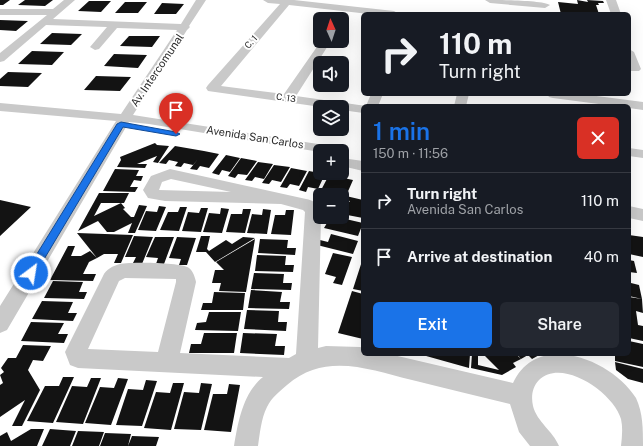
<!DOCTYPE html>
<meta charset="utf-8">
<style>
:root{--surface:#171b24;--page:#242831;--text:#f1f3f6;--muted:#9ea1a6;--line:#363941;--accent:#1a73e8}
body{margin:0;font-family:"Public Sans",sans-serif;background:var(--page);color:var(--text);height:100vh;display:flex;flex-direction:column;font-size:15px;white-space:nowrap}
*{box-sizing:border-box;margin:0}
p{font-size:13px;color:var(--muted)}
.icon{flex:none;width:22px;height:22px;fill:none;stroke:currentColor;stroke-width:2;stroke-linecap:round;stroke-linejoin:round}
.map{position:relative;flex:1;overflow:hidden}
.panel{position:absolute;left:361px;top:104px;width:270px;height:252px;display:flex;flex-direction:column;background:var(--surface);border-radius:6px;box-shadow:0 4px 16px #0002}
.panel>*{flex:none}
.banner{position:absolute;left:361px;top:12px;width:270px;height:84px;border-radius:6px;box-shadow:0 4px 16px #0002;background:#171b24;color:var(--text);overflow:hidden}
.needle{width:26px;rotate:357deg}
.tools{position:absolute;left:313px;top:12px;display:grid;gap:8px}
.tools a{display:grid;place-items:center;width:36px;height:36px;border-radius:6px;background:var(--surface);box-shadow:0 4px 16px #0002;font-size:20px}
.pin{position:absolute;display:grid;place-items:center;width:34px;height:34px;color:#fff;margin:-41px -17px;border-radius:50% 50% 50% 0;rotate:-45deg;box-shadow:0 0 4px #0007}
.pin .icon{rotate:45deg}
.me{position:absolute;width:44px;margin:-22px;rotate:31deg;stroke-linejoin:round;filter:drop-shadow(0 0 3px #0008)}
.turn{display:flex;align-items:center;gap:14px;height:84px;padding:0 12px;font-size:18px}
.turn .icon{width:52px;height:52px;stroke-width:2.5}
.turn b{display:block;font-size:28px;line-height:34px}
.round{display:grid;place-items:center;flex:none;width:42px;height:42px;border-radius:6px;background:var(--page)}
.head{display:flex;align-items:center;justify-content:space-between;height:68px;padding:0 12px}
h1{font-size:24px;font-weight:600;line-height:30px;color:var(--accent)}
.primary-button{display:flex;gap:8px;margin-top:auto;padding:8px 12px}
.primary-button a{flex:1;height:46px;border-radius:6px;background:var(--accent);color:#fff;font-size:16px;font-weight:600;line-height:46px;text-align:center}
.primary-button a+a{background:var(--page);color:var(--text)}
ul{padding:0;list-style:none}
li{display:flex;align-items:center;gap:12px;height:56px;padding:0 12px;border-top:1px solid var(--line)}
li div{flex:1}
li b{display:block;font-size:15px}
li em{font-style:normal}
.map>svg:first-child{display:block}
.building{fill:#131313}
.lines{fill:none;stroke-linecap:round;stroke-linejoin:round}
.minor{fill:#c9c9c9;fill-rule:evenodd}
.route{fill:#1a73e8;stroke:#114b97}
.labels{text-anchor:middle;stroke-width:4;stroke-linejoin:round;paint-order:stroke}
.far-street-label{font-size:9px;fill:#2c2c2c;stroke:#fff}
.street-label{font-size:11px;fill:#2c2c2c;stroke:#fff}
</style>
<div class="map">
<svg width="643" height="446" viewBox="0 0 643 446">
<rect width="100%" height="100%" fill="#fff"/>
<!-- building -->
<path class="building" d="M0,0h10l-7,5h-3z
M25,0h28l-8,6 -27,-1z
M577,0l11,2 -1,-2 16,1 1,2h-6l1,2h-3l3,9h-38l-3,-12 20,2z
M89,1h22l-10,11 -23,-1z
M125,2h22l-9,11h-23z
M162,3l22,1 -8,10h-22z
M0,20l28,1 -12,10 -16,-1z
M52,33l30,1 -11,11 -31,-1z
M129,36h31l-8,11 -32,-1z
M32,51l32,1 -12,13 -34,-1z
M114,54l33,1 -9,13 -34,-2z
M8,72l34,1 -14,14 -28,-1v-7z
M96,76l35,1 -11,14 -36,-1z
M155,143l2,2 12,1 -11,17 -5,-1 4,-6 -20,8h10l-2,4 -28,-1 4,-7 -1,-3z
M175,146l29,5 15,3 -10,14 -9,-2 -3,4 -7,-1 8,-10 -5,6 -9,-2 -3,4 -6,-1 3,-4 -9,-2 -3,4 -7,-1z
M226,155l14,3 -10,14 -8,-2 -3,5 -7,-2z
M241,158l16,3 -10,14 -9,-1 -3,4 -7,-2z
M258,162l15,2 -9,15 -9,-2 -3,4 -7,-1z
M274,165l16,2 -9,15 -9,-2 -3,4 -7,-1z
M291,168l16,3 -8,15 -9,-2 -3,4 -7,-1z
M115,169l24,1 -3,6h7l-2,5 -7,-1 -4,7h8l-3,5 -32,-1z
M309,171l16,3 -7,15 -10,-2 -2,5 -7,-2z
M329,175l24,5 -7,16 -6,-5 -1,3 -10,-2 -2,3 -8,-1z
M99,193h30l-5,10h-23l-7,13 27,-13 4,5 -2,1 8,8h3l5,-12 8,1 -12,27h-7l4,-10 -18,9h-7l-9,-11 -20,10z
M346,196l17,4v18l-21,-4v-6l4,-7 4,1z
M0,200l31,7 -31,29z
M159,206l7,1 -10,24 -18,-1 8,-19 11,1z
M180,207h7l-8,24 -19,-1 8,-18h10z
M201,208h7l-7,24 -19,-1 6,-19 11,1z
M221,208l8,1 -7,24 -19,-1 6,-19 11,1z
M243,209h8l-6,24 -19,-1 5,-18h11z
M263,209l8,1 -4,24 -20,-1 5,-19 10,1z
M286,210h8l-3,25 -20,-1 4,-19h10z
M337,217l26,6 -5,13 -34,-8 3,-5 7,1z
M77,233l56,2 -12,28h-7l4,-9h-14l-7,4z
M331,234l27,7 -5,13 -36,-9 3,-5 8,2z
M629,235l14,2v20l-14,-3z
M134,236l19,1 -11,27 -9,-1 3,-6h-11z
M201,236h9l-3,13 2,2 17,-11 6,4 11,-7 12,1 -40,24 -9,-10h-10z
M155,237h19l-10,27h-8l2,-6 -12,-1z
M177,237l19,1 -9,27h-8l2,-6 -12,-1z
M255,239l-9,53 -27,-1 2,-8h-9l3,-13h9l-8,-8z
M260,239l28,1 -1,8h9l-1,7 -37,-2z
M68,246h7l-4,10h10l9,-5 7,7 -8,4 -6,12h13l-3,7 -43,-1z
M333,253l19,4 -10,28 -9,-2 3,-6 -11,-3z
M257,255l29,1 -1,9h9l-1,7 -38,-1z
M363,258v33l-10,-2z
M629,260l5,1 3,12 -8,-1z
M254,273l30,1 -1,9h9l-1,7 -40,-1z
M629,278l2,5 8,2 3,14 -13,-3z
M53,281l30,1 -4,10h8l-3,7 -40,-1z
M251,290l31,2 -2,10h10l-1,7 -41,-1z
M352,291l11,3v45l-25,-6z
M214,292l31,1 -2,17h-42l2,-7h9z
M629,297l13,2 1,14 -7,-2 2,14 5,1v15l-14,-3z
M42,301l31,1 -5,11h9l-4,8 -41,-2z
M247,310l32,1 -1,11h9l-1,9 -42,-2z
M209,312h32l-3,19 -43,-1 2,-7 9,-1z
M31,322l33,1 -6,11h10l-4,9 -43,-2z
M204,333h33l-3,20h-45l2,-9h10z
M243,333l34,1 -2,12h10l-1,9 -44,-2z
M629,341l14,3v23l-28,-6v-7h14z
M23,345l28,1 -8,15 -10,-1 -5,10 12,20 -18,36h-10l13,-26 -25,17v-32l3,-2 -3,-8 4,-3 -3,-4 7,-10h8z
M420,354h50l-1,14 -50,-14z
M472,354h6v11l21,5 -16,-16h33l5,5 -8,4 3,4 -14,8 -31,-7z
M517,354h24l-9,5 -4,-4 -7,4z
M615,362l28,7v14l-15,-4 -12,-9z
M63,377h11l-21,46 -26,-2 18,-35h14z
M91,378h10l-18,46 -27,-2 16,-36 15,1z
M118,378l10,1 -17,46 -26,-2 15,-36 14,1z
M146,380l11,1 -15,45 -26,-1 12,-36 15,1z
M173,383h11l-13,47 -27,-2 12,-36 14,1z
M201,383l11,1 -11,46 -27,-1 10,-37 15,1z
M229,384l11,1 -9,47 -27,-2 9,-36h14z
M31,429h13l-7,17h-37v-10l7,-4 4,9z
M50,429l26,2 -6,15h-28z
M78,431l26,1 -5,14h-27z
M105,433l26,1 -3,12h-28z
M132,436l27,1 -3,9h-28z"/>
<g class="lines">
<!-- minor -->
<path class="minor" d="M64,0h11l-22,19 128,5 15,-24h10l-17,26 1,1 -3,3 -54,85 204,32 5,1 2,3 -2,3v-3h-22v1l-171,-28 -20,-2 -122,208 -7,3v-27l116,-185 -116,-10v-8l121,11 56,-84 -60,-2 -18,21 -4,1 -5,-3 17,-20 -61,-2 -42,36 -4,1v-9l47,-38h-47v-6h53z
M263,0h31l100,11 5,3h-30l-80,-9 -68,81 63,8 37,-53h10l-35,55 70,10 5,-12h12l-5,12h-15v7l-21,-3v-3h-21l-113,-16 -2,-3 2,-3 72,-81 -12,-1z
M485,0c12,0 58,0 65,5l-5,3 -55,-5z
M606,0h10l5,14h-10z
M629,49l5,3 7,17 -2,2h-8l-2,-2z
M457,94h12l-3,12h-12z
M547,94h34l62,8v8l-14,-2v-2h-15l-61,-8 -4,-1z
M629,148l14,2v8l-14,-2z
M342,158l21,3v10l-21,-5z
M170,169l136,30c14,3 11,9 15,18l-3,131 8,-2 34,1 3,1v6h26l124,29c24,-53 99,-24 123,15 7,15 7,31 7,48h-22c1,-9 2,-18 0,-27 -7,-26 -59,-62 -82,-39 -7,7 -8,17 -6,26 4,16 20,25 26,40h-29l-11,-14 -9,-28c-33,-8 -66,-16 -98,-24 -44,-11 -87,-28 -125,5 -8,7 -15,12 -20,22 -6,12 -7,26 -9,39h-24c4,-24 9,-53 29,-69l-185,-9 -8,-3 -5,-13 38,-76c3,-7 10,-10 17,-12 10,-2 61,-2 69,4 4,3 6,9 7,14l-16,71 109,5 7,-4 9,-142 -2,-2 -22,-6 -116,-3 -17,-3 -5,-8 8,-14zM171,179l60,13 -72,-2 3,-8zM125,278l51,1v3l-18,70 -70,-3 31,-68z
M629,206l14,3v12l-14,-3z"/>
</g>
<!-- route -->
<path class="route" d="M121,122l55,10 4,2 -4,2 -53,-9 -89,149h-7l-1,-3 1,-3 90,-146z"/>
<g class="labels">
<!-- far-street labels -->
<g class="far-street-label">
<text transform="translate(251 42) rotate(-48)" y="3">C. 1</text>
<text transform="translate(286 98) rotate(8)" y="3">C. 13</text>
</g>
<!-- street labels -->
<g class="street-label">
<text transform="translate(157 70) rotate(-56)" y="4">Av. Intercomunal</text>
<text transform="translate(255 137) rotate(9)" y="4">Avenida San Carlos</text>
</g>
</g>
</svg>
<div class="tools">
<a><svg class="needle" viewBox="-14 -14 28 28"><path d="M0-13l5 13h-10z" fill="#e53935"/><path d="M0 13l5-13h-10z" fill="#9ea1a6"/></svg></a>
<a><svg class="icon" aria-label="sound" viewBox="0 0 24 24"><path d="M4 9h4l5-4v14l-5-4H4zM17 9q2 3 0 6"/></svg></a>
<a><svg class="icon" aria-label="layers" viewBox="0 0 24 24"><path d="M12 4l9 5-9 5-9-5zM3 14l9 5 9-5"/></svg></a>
<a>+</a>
<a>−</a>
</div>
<div class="pin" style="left:176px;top:134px;background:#d93025"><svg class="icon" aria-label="arrive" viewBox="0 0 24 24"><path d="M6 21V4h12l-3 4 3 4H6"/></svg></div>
<svg class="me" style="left:31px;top:273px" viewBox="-20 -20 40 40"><circle r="17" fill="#1a73e8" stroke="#fff" stroke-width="3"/><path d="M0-11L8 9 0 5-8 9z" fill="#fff"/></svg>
<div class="banner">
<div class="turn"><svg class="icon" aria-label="right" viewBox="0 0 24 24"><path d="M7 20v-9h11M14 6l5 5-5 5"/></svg><div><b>110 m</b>Turn right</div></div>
</div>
<section class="panel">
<div class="head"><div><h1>1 min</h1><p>150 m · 11:56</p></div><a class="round" style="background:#d93025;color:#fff"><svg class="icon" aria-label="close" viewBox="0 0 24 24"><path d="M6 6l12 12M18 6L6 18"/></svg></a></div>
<ul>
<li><svg class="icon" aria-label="right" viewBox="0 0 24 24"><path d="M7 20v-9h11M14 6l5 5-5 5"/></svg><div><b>Turn right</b><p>Avenida San Carlos</p></div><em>110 m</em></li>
<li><svg class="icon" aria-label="arrive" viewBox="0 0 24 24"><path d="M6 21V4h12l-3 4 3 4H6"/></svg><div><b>Arrive at destination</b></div><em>40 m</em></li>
</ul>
<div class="primary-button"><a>Exit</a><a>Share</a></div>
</section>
</div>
